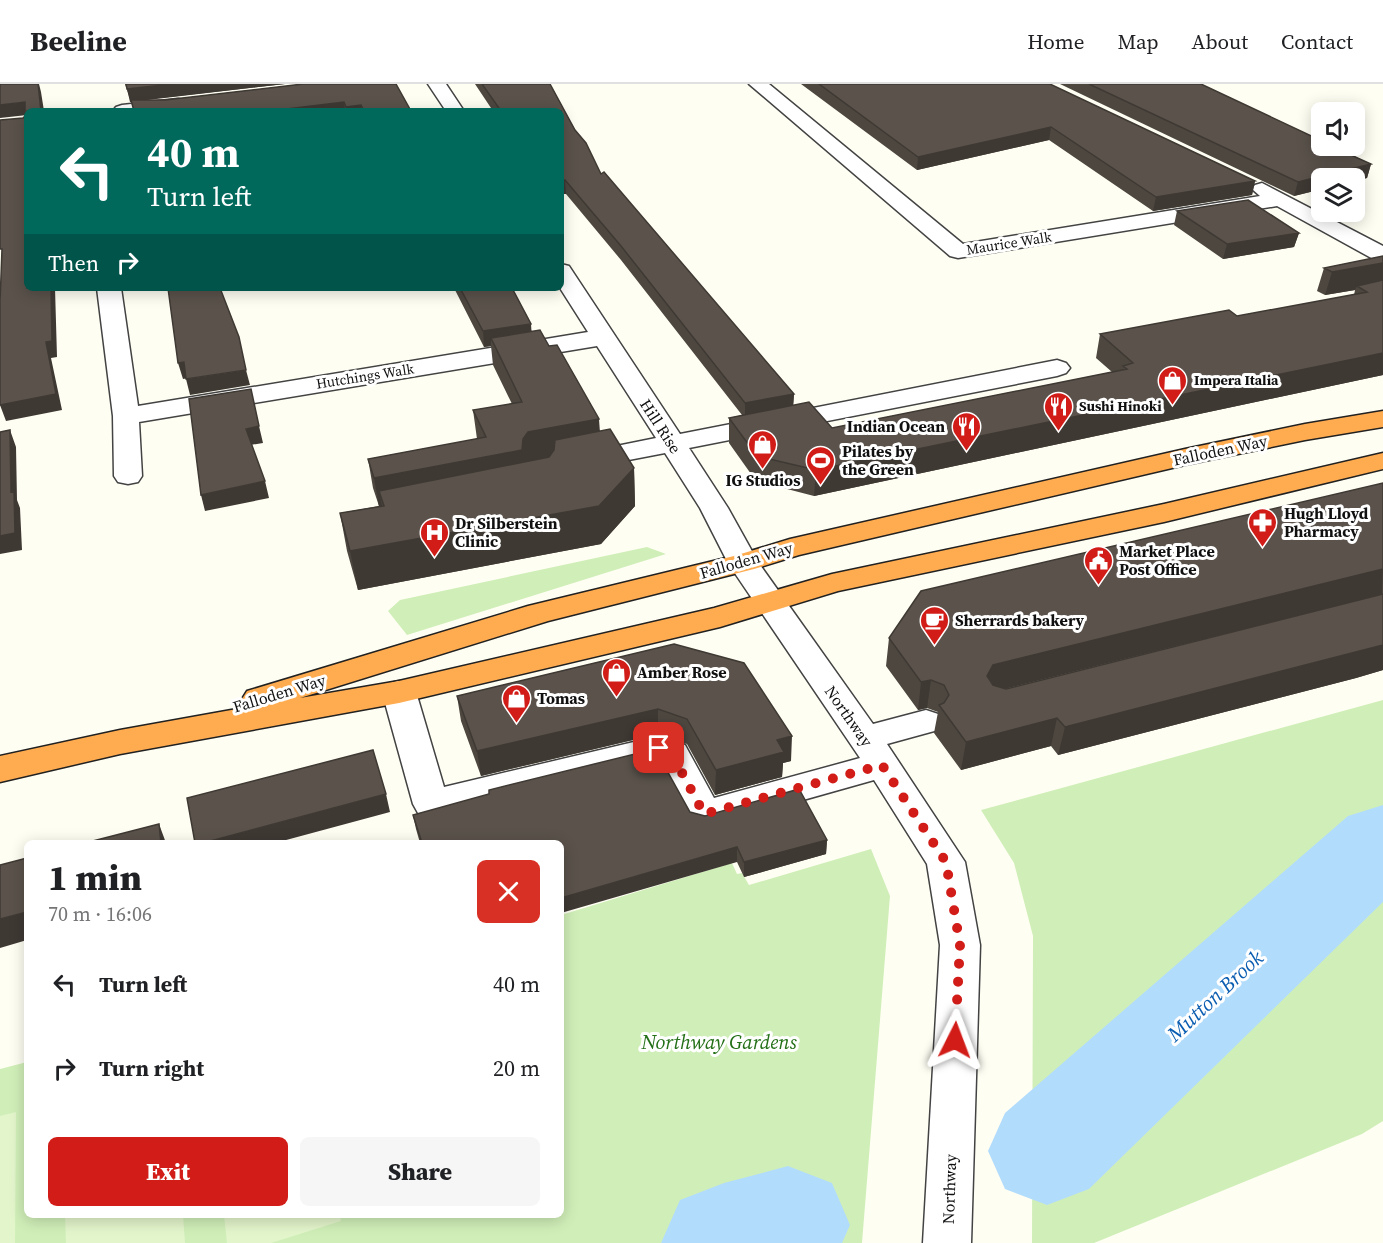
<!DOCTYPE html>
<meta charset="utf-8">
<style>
:root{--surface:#fff;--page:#f6f6f6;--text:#202124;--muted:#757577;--line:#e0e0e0;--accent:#d11c18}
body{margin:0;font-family:"Source Serif 4",serif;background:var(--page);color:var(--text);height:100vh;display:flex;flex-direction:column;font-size:22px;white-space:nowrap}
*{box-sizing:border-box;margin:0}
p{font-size:20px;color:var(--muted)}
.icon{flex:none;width:33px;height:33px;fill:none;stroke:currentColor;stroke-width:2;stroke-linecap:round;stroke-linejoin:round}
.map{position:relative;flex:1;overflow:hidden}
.details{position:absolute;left:24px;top:756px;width:540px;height:378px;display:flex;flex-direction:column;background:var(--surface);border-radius:9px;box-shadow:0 3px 15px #0003}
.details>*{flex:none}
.guide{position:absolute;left:24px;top:24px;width:540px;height:183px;border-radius:9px;box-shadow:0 3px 15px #0003;background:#00695c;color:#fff;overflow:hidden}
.tools{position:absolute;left:1311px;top:18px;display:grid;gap:12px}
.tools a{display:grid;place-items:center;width:54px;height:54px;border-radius:9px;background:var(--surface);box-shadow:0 3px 15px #0003;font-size:30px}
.pin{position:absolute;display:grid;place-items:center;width:51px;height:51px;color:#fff;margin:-26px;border-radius:12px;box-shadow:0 3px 9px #0006}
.me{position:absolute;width:66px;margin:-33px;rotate:3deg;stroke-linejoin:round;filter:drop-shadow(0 0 4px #0008)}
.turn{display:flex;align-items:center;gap:21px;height:126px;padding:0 24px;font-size:27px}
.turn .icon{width:78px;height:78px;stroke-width:2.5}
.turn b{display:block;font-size:42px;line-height:51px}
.then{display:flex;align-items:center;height:57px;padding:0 24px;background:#0003;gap:12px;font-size:22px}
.round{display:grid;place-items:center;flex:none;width:63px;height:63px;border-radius:9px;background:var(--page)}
.overview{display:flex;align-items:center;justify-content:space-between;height:102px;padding:0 24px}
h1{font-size:36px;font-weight:800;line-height:45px}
.action{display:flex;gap:12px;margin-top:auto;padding:12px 24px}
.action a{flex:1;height:69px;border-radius:9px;background:var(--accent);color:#fff;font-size:24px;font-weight:800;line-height:69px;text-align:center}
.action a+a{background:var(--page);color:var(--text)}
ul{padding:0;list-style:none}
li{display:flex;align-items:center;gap:18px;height:84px;padding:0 24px}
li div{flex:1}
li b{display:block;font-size:22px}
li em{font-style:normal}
header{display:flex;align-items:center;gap:36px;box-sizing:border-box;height:84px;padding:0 30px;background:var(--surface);border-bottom:2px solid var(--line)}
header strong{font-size:28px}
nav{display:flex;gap:33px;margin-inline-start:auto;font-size:21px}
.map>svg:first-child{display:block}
.green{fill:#d0efb8}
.pitch{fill:#e3f5cb}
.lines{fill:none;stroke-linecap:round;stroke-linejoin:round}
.river{fill:#b2dcfc;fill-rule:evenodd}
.minor-casing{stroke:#434343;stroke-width:3}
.highway-casing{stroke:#212121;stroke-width:3}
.minor{fill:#fff;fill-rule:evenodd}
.highway{fill:#ffac51;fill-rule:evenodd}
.wall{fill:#4d4740;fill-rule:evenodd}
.shaded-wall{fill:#3f3934}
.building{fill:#5a524b;stroke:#3f3934;stroke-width:1.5}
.route{stroke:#d11c18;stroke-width:10;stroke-dasharray:0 18}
.labels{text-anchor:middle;stroke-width:6;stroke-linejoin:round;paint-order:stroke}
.far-street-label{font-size:14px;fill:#101010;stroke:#fff}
.far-poi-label{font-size:14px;font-weight:bold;fill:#101010;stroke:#fff;text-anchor:start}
.street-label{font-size:16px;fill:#101010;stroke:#fff}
.poi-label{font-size:16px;font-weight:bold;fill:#101010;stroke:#fff;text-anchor:start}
.near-park-label{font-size:20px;font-style:italic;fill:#247018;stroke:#fff}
.near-water-label{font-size:21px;font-style:italic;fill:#0a5db1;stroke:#fff}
</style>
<header>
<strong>Beeline</strong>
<nav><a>Home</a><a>Map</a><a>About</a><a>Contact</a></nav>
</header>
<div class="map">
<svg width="1383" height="1159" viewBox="0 0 1383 1159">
<rect width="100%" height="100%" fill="#fffef3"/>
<!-- green -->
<path class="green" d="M647,463l19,7 -259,81 -19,-24 12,-11z
M1383,616v421l-21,13 -268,109h-62l1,-307 -19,-73 -33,-53z
M871,765l19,47 -28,347h-862v-174l27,-7v153h534v-300l171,-52 5,11 5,-1 7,12z"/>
<!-- pitch -->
<path class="pitch" d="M16,1028l-1,131h-15v-127z
M65,1131h118l2,28h-119z
M224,1131h116l1,6 -70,22h-44z"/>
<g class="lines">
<!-- river -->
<path class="river" d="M1383,721v97l-294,287 -42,16 -42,-16 -17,-38 17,-38 343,-297z
M788,1082l44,17 18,42 -8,18h-181l19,-43 44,-17z"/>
<defs>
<path id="minor" d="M428,0h18l18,27h-18z
M749,0h20l194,160 297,-48 -8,-7 3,-4 7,-2 121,63v16l-8,-2 -98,-54 -319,52 -8,-2z
M178,15l6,1 3,4 -3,4 -18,3h-53l3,-4 6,-2z
M561,180l8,2 111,168 377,-74 9,3 4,5 -4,5 -9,3 -368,72 39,60 30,54 115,162 53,-14 12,4 5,8 -5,8 -51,14 78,118 15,83 -9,298h-48l17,-298 -13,-81 -53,-84 -170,48 -13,-4 -35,-63 -225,56 -13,-4 -5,-9 -31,-112 5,-8 12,-3 12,3 5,8 28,95 215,-51 26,9 29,53 146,-40 -132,-195 -28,-55 -35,-55 -83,16 -10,-2 -4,-6 4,-6 84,-17 -59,-92 -458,76 3,54 -4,6 -10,2 -10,-2 -4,-6 -1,-60 -16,-128h24l17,118 450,-74 -28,-44z"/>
<path id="highway" d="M1383,327v16l-78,13 -120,25 -386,90 -45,14 -206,52 -248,77 99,-17 315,-73 118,-34 332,-70 219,-51v16l-219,53 -326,69 -118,36 -321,76 -279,51 -120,28v-26l120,-26 128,-23 -6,-8 5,-8 281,-85 206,-50 56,-17 395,-90 120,-25z"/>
</defs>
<!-- minor casing -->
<use href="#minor" class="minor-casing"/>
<!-- highway casing -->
<use href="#highway" class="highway-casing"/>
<!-- minor -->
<use href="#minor" class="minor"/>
<!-- highway -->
<use href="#highway" class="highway"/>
</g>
<!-- wall -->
<path class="wall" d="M125,0h160l-142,16h22l138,-16 108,27h-277z
M475,0h75l25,46 26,44 193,220 -1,11 39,23 280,-56 -16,-14 4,-24 137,-18 117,-21 1,-5 -30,5 -8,-4 7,-23 59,-12v119l-569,121 -58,-15 -27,-38v-25l13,-3 -121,-155 -55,-66h-5v-83h-68z
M801,0h249l205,97 -3,14 -99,16 -104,-71 -132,30z
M1060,0h141l170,80 -4,14 -73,18z
M1177,127l122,22 -5,14 -71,12 -49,-34z
M454,204h58l20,44 17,14 51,85 34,37 1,38 -34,38 -243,46 -11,-39 -7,-38 39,-7 -6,-18 -5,-29 109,-20 -4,-29 39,-6 -19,-39 -2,-19 -7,1z
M1383,399v187l-27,8 -298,77 -7,-9 -90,24 -27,-37 4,-21 -11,-4 -9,2 -32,-44 3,-28zM1382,510l-376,95h-2z
M674,560l117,117 -8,2 -1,14 -67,18 -28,-51 -29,-10 -177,42 -20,-55 -4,-25z
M690,728l15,4 122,24 -1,14 -82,23 -7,-15 -176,-19h-141l-4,-14 -3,-14z"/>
<!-- shaded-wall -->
<path class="shaded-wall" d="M38,0h1l2,8 3,19h-3z
M172,0h113l-155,18 -3,-13z
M25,18l2,13 -27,3v-13z
M344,18l1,9h-75z
M361,21v6h-14l-1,-4z
M1051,43l-2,13 -132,30 1,-13z
M1371,80l-4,14 -13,3v-3h-32v11l-28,7 4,-14z
M561,96h4l1,14h-5z
M1255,97l-3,14 -99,16 3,-14z
M1299,149l-5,14 -71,12 4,-15z
M1383,179v22l-26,1 -2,4 -30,5 7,-23z
M51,204h4l2,69 -6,1 11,52 -56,11 -6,-16 46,-63z
M531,240l1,15 -41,-1v8l-7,1 -1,-16z
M1383,269v22l-569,121 2,-26z
M184,278l4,16 -5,1 -5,-16z
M246,286l4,15 -60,10 -4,-16z
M794,310l-1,16 -48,9v-16z
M599,335l2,28 -222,44 3,15 -3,1 -5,-29 149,-39 5,-7z
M259,342l4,17 -13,2 -4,-16z
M10,346l6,17 1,53 3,8 2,42 -22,4v-18l11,-44z
M634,384l1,38 -34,38 -243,46 -8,-39z
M265,397l4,17 -64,13 -4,-16z
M1383,485l-1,25 -394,99 -1,-17 6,-11z
M1383,561v25l-27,8 -298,77 7,-28z
M931,596l-4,28 -9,2 3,-28z
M658,625v25l-177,42 -4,-25z
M1057,634l-6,28 -90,24 5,-28z
M792,652l-1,25 -8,2 -1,14 -67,18 1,-25 61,-30z
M386,710l4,18 -115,31h-72z
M159,740l7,19h-5z
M827,756l-1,14 -82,23v-15z
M737,763v15l-176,51v-15z
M27,828v28l-27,8v-29z"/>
<!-- building -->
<path class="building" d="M0,0h38l3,27h-14v177h24l1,53 -6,1 10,52 -56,11v-102l2,-54h-2v-129l23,-2 2,-2v-14l-25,3z
M126,0h46l-45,5z
M303,0h93l15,27h-47l-3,-6 -15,2 -2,-5 -74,9h-136l-3,-11h34z
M482,0h68l25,46 11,13 15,31 3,-2 190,222 -49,9 -124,-157 -56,-66h-4v-69h-60z
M819,0h231l205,97 -99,16 -105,-70 -133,30z
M1089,0h112l121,57v5h9l40,18 -73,18z
M1248,116l51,33 -72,11 -50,-33z
M1383,172v7l-51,9 -8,-4z
M1383,196v73l-567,117 -59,-14 -28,-38 80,-16 23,26 295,-59 -4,-3 10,-3 -33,-29 129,-24 8,6 130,-24 -10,-6z
M168,204h52l19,49 7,33 -60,9 -2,-17 -6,1z
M460,204h52l19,36 -48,7z
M540,246l9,16 8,-1 42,74 -71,13 -5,7 -1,11 -148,28 -6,-19 118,-22 -13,-27 49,-8 -31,-64z
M251,305l8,37 -13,3 19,52 -64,14 -12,-96z
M610,345l24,39 -35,38 -249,45 -10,-38 44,-7 -5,-15 170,-34 5,-7 1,-10z
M10,346l1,62 3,-1 1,42 -15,3v-104z
M1383,399v86l-390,96 -6,11 6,9 13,4 377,-95v51l-318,82 -8,-9 -91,24 -27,-37 5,-2 5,-8 -5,-10 -13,-5 -10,2 -32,-44 32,-47z
M674,560l70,19 48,73 -15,4 7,12 -68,18 -29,-51 -29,-10 -181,42 -20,-55z
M655,665l35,63 15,4 94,-27 28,51 -83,22 -7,-15 -176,51v-55h-139l-9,-28 76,-21v-4z
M373,666l13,44 -183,49h-8l-8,-45z
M159,740l2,19h-76z
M27,774v54l-27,7v-54z"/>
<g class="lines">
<!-- route -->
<path class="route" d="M659,664l13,6 32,60 178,-49 64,97 14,83 -5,95"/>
</g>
<!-- icons -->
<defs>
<symbol id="shop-pin" viewBox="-11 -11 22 30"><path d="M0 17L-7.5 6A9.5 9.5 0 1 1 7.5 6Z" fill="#d11c18" stroke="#fff"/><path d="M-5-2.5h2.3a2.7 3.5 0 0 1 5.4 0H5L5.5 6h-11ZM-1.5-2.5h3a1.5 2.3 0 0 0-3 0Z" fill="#fff"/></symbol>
<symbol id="restaurant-pin" viewBox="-11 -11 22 30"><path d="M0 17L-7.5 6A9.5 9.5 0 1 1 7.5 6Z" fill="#d11c18" stroke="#fff"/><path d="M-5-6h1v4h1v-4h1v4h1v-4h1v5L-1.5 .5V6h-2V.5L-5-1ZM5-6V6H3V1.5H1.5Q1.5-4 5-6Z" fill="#fff"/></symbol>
<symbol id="stadium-pin" viewBox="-11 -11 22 30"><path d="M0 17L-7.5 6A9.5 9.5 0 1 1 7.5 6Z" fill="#d11c18" stroke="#fff"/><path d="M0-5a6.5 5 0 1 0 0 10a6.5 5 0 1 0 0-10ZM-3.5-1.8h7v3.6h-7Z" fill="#fff"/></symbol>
<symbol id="pharmacy-pin" viewBox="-11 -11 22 30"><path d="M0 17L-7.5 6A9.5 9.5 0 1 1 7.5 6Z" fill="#d11c18" stroke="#fff"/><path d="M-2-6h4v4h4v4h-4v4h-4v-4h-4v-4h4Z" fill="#fff"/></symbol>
<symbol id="hospital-pin" viewBox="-11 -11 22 30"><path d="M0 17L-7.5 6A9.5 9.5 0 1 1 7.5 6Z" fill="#d11c18" stroke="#fff"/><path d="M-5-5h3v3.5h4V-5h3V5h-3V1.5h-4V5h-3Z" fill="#fff"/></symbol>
<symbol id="civic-pin" viewBox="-11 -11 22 30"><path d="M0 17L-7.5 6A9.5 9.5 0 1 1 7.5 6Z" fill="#d11c18" stroke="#fff"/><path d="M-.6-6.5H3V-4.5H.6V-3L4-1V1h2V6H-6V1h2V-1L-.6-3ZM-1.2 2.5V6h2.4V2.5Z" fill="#fff"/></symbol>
<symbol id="cafe-pin" viewBox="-11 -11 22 30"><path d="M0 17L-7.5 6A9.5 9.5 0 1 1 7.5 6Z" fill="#d11c18" stroke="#fff"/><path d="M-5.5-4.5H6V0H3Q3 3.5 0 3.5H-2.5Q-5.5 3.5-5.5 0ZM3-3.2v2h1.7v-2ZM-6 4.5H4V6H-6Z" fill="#fff"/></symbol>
</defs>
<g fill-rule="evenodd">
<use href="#shop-pin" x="1156" y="280" width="33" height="45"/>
<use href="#restaurant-pin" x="1042" y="306" width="33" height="45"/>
<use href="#restaurant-pin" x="950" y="326" width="33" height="45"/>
<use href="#shop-pin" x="746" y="344" width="33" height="45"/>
<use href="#stadium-pin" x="804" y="360" width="33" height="45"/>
<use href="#pharmacy-pin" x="1246" y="422" width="33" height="45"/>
<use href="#hospital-pin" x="418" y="432" width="33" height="45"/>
<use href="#civic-pin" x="1082" y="460" width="33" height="45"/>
<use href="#cafe-pin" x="918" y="520" width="33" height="45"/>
<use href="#shop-pin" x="600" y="572" width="33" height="45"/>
<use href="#shop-pin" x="500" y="598" width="33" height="45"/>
</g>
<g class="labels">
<!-- far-street labels -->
<g class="far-street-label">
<text transform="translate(1009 159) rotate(-9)" y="5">Maurice Walk</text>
<text transform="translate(365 292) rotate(-9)" y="5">Hutchings Walk</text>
</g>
<!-- far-poi labels -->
<g class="far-poi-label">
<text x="1194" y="301">Impera Italia</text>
<text x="1079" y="327">Sushi Hinoki</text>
</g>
<!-- street labels -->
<g class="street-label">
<text transform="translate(661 342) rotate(57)" y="6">Hill Rise</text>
<text transform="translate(1220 366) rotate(-12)" y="6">Falloden Way</text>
<text transform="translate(746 476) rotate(-16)" y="6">Falloden Way</text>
<text transform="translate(279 609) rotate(-17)" y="6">Falloden Way</text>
<text transform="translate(849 632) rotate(55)" y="6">Northway</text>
<text transform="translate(949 1105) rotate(-88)" y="6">Northway</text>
</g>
<!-- poi labels -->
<g class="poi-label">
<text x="945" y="348" text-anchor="end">Indian Ocean</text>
<text x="842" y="373">Pilates by<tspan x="842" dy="18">the Green</tspan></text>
<text x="763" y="402" text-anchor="middle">IG Studios</text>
<text x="1284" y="435">Hugh Lloyd<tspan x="1284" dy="18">Pharmacy</tspan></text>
<text x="455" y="445">Dr Silberstein<tspan x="455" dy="18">Clinic</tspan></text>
<text x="1119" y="473">Market Place<tspan x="1119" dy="18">Post Office</tspan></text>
<text x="955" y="542">Sherrards bakery</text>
<text x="637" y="594">Amber Rose</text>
<text x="537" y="620">Tomas</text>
</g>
<!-- near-park labels -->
<g class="near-park-label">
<text x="719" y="965">Northway Gardens</text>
</g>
<!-- near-water labels -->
<g class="near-water-label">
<text transform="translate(1215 912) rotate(-43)" y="7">Mutton Brook</text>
</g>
</g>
</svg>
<div class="tools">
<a><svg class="icon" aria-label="sound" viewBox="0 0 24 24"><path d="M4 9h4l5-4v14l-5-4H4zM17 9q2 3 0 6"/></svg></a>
<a><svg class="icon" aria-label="layers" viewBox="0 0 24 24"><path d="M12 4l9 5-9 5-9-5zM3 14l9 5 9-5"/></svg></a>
</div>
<div class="pin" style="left:659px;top:664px;background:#d93025"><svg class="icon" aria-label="arrive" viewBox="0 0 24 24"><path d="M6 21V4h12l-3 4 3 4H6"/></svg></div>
<svg class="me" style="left:955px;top:956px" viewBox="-20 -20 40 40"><path d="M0-17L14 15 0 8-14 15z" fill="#d11c18" stroke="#fff" stroke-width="4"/></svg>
<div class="guide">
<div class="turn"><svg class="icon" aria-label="left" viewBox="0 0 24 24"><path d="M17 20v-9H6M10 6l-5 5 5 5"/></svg><div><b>40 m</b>Turn left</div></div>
<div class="then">Then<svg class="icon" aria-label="right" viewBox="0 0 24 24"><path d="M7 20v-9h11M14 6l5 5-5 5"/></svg></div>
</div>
<section class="details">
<div class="overview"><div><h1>1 min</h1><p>70 m · 16:06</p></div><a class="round" style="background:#d93025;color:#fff"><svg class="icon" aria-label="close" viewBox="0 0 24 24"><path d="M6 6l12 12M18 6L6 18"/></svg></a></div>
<ul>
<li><svg class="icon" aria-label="left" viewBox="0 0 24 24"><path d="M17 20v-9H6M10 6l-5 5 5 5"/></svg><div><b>Turn left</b></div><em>40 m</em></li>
<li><svg class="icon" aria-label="right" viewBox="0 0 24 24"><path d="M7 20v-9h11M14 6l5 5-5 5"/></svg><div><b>Turn right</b></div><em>20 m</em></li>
</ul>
<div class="action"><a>Exit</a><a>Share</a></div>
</section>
</div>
